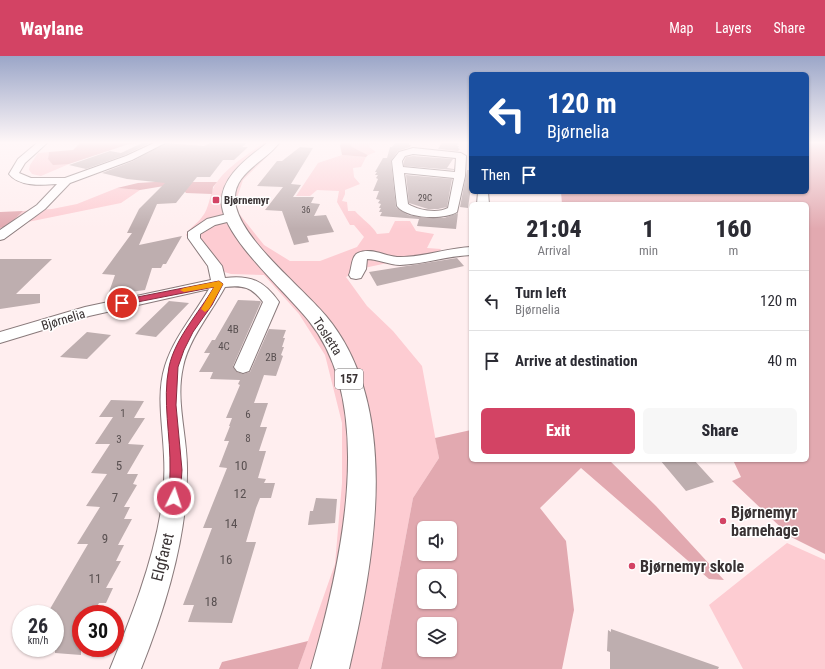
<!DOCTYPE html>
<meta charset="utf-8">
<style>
:root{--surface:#fff;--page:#f7f7f7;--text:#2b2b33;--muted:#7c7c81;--line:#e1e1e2;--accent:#d34364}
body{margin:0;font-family:"Roboto Condensed",sans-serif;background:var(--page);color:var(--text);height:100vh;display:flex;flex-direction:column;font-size:15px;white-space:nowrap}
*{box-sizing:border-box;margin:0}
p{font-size:13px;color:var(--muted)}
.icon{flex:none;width:22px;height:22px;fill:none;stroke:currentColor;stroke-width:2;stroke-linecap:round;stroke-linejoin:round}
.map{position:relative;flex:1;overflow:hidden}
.side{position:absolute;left:469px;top:146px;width:340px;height:260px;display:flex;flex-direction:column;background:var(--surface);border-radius:6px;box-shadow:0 1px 3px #0004}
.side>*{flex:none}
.banner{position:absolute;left:469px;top:16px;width:340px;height:122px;border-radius:6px;box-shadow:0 1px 3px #0004;background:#1a4fa0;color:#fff;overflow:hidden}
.fabs{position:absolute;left:417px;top:465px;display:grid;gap:8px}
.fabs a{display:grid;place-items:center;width:40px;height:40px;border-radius:6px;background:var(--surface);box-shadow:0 1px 3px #0004;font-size:20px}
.speed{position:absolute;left:12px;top:549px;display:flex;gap:8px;font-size:20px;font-weight:700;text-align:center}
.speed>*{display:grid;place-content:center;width:52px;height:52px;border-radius:50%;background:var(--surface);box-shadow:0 1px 3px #0004;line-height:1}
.speed small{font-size:10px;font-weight:400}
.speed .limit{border:6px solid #d22;background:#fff;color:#111}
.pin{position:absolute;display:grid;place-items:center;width:34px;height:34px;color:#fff;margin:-17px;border:2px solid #fff;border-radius:50%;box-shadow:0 1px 4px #0007}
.me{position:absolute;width:44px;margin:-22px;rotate:4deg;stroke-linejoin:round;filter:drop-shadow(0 0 3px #0008)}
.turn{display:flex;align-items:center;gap:14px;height:84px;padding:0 12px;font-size:18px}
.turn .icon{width:52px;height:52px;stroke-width:2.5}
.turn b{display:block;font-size:28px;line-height:34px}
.then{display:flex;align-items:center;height:38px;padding:0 12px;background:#0003;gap:8px;font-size:15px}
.eta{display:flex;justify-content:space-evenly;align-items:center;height:68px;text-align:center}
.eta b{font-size:24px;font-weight:800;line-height:28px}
.primary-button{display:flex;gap:8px;margin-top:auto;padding:8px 12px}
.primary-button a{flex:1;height:46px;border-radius:6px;background:var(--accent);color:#fff;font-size:16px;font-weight:800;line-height:46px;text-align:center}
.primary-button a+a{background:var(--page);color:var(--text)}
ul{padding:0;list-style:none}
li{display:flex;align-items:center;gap:12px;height:60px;padding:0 12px;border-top:1px solid var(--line)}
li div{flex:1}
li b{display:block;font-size:15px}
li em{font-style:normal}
header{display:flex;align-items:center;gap:24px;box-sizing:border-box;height:56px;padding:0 20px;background:var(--accent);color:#fff}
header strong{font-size:19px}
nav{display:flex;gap:22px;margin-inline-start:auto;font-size:14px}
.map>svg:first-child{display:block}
.green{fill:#fdccd2}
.forest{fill:#e2a9b0;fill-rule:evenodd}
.building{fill:#beaeaf}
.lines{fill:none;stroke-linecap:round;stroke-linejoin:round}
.minor-casing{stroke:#897a7b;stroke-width:2}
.major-casing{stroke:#897a7b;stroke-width:2}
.minor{fill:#fff;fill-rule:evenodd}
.major{fill:#fff;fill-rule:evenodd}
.route{fill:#d34364;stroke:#892c41}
.slow{fill:#f59e0b}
.poi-dot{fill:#d34364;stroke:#fff;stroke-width:1.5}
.labels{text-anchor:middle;stroke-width:3;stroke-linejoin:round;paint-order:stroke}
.far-number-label{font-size:9px;fill:#5a5152}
.far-poi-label{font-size:11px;font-weight:bold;fill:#393233;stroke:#fff;text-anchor:start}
.number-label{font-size:11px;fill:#5a5152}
.shield{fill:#fff;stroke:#747070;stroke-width:1}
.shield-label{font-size:12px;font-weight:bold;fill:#393233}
.street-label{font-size:13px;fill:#393233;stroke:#fff}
.near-number-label{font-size:13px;fill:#5a5152}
.near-poi-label{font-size:16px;font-weight:bold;fill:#393233;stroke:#fff;text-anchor:start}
.near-street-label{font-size:16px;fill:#393233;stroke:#fff}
</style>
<header>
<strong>Waylane</strong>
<nav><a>Map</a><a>Layers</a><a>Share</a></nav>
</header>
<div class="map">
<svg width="825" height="613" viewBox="0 0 825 613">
<rect width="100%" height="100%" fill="#ffeeef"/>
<!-- green -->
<path class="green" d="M263,87h18l-38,37 -6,18v13l27,34 26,16h30l37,-14 7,-10 -10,-12h-4l-13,-23 2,-11 -22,-1 -7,6h-14l22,-33 24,-8 24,2 -5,10 -8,1 1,9 6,7 -15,6v4l-3,7 5,1 1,9h7c7,8 18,15 22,23l12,-1 6,-12h15l6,10 18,3 -7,14 14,1 -2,3 -75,16 -18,9 21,29 26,25 29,35 17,92 -26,40 -32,171h-83l37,-105 7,-81v-60l-17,-68 -26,-41 -35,-39 -33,-1 -23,-7 -22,-32c4,-8 11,-11 16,-18 8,-10 7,-22 13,-32 11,-18 31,-29 48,-42z
M349,87h32l-11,2 -1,2 7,5 -8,3 -16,-8z
M49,96l-1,7 5,5h16l-28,12 -9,-2 -3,-4 1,-5 8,-12z
M117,132l23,2 -19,13 -113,23 15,-15 29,-2 25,-5z
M787,487l38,17v109h-82l-34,-64z"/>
<!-- forest -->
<path class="forest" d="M80,87h59l-10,1 -60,20 -16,1 -5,-6 1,-7 24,-2z
M342,87h7l3,4 16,8 -2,2 -24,-2 -2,-10z
M807,87h18v411l-34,-17 -59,-56 9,-4 -8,-17h74v-256h-245l-1,-12h246z
M154,126h63l-4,5 -1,7 -26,-1 -4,-5 -18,-2 -24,4 -23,-2 21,-5z
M23,155l-15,15 -8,2v-16z
M471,374v30h138l47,46 68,74 -15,-1 -128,-111 -41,40 26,33 8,69 -12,59h-181l32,-171 26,-40 -4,-20zM424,472h26v26h-26zM424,520h26v26h-26zM424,568h26v26h-26z
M308,585l-10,28h-79l3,-7z"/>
<!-- building -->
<path class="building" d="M142,87h8l-25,12 -39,14 -17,-4 41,-14 11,2z
M166,87l38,3 6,-3h37l-5,4h6l-14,13h-11l-13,17h-13l-21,26 -19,1 -18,41 43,-9 -16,28h-3l-2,4h-9l-7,22 -30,4 1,-3 -7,1 6,-17 -13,-1 30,-41h-5l12,-24 26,-26 -38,-4 -25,-6 31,-12z
M395,87h14v2h2l-1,2 -12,4 -7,10 5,46 12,8 18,3h18l14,-5 -2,16 -39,-3 2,-7 -39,-3 2,-4h-3l2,-4h-2l2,-4 -3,-1 2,-3 -4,-1 3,-8h-6l5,-12 -2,-1 2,-3h-3l2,-3h-2l8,-14h4l3,-11h2z
M442,87h17l-2,3h2l-1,2 2,1 -2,2 -20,-2z
M300,91l13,1 -22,36 10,1 -8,12h21l-3,6 9,1 -6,12 12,-1 8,17 -27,4 2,6 -15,3 -12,-34 -17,-1 18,-23 -26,-1 20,-25h5z
M413,100l40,3 -6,9 7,1v1l-50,-4v-5l2,-4z
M467,114h4v17l-3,21 -8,-1z
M406,119l46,4 -5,28 -9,2h-10l-19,-6z
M457,202l7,8 -87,20 -8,-14z
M0,203h52l-36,35h24v9l-40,6z
M238,244l22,1 1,1 -28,64 4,6 6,2 7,-2 19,-43 17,1 -3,8h2l-3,9h2l-3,8 2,1 -7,20 -12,-1 -10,28h14l-8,24h7l-8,24h7l-8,27 8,1 -2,4h11l-4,15h-11l-4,10 -10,34h10l-24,81 -44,-1 6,-17h-11l29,-77h-9l24,-60 -8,-1 10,-26h-5l6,-15h-1l3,-8h-6l14,-33 -2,-1 2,-4 -30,-1 3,-7h-14l11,-19h-6l8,-13h3z
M169,245l20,2 -33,34 -21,-3z
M87,276l24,3 -24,24 -27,-2z
M111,344l33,1 -10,17h11l-17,26 16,1 -17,29h11l-5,10 4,1 -13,22h6l-6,12h8l-14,26h6l-8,16h5l-15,27h7l-7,15h-7l-6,11h-12v41l-26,-2v-39h-8l41,-70h-11l23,-37 -14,-1 21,-32 -16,-1 19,-29h-15l18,-27h-14z
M660,404h34l20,22 -28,9z
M316,442l21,1 -2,24 -27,2 2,-14h3z
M611,573l108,38 -1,2h-108v-17l-3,-1 1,-21 3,2z"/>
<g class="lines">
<defs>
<path id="minor" d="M37,87h10l-22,20 -6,10 12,5h34l61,-22 28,-13h11l-33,17 -62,23 -25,26 -41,30 -4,1v-10l37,-25 20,-21c-15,1 -38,3 -48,-10l9,-15z
M413,92l48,5 5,3 -1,20 -8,36c-13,8 -50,7 -60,-6l-5,-45 7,-9zM413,98l43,4 -1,14 -52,-5 -1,-6 3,-5zM404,117l50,5 -6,30c-11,6 -30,2 -40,-4z
M478,136h10l1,12h-12z
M231,157l4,1 2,3 -2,3 -20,5 -15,9v4l22,28 3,12c26,-3 39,3 54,24l-30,69 -6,2 -6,-2 -3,-4 29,-65c-11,-15 -20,-17 -38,-15 -14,26 -36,51 -42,80 -8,35 5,70 4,106 0,64 -22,136 -46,196h-31c21,-51 42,-104 51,-158 3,-18 4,-37 3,-55 -1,-30 -8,-61 1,-90 9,-29 29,-51 44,-77l-120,27 -89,27v-11l85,-25 126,-27 -3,-14 -20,-28v-6l19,-13z
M471,191v8c-24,1 -47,9 -71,10 -11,0 -22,-6 -33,-6l-1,10 -5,9 -5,1 -5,-1 -2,-3c3,-6 2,-19 9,-22 13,-6 26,3 39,4 24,1 50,-9 74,-10z"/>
<path id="major" d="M267,87h12c-14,20 -51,31 -43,64 9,36 66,80 90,109 77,92 48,246 23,353h-38c28,-97 68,-261 -2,-348 -23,-29 -81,-79 -87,-114 -4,-29 26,-49 45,-64z"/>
</defs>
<!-- minor casing -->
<use href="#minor" class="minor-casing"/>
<!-- major casing -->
<use href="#major" class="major-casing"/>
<!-- minor -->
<use href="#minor" class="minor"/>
<!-- major -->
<use href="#major" class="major"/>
</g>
<!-- sky -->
<linearGradient id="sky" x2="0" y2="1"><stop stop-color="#9ba6c8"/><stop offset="0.5" stop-color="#fff7f8"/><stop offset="1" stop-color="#fff7f8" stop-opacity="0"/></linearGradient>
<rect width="825" height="173" fill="url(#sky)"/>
<!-- route -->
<path class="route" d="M219,225l4,3 -11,21 -19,27 -9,18 -6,17 -2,38 6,65 -2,28 -2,4 -4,1 -4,-1 -2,-4c1,-9 2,-18 2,-27 1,-35 -8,-70 -1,-104 6,-29 30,-54 45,-80l-92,18 -3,-2 3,-3z"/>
<!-- slow -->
<path class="slow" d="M219,225l4,3 -14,25 -4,3 -4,-3 13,-22 -30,5 -4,-2 4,-2z"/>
<!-- markers -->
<g class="poi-dot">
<rect x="212" y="140" width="8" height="8" rx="2"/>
<circle cx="723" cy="465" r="4"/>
<circle cx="632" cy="510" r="4"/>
</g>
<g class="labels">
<!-- far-number labels -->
<g class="far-number-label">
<text x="425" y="145">29C</text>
<text x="306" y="157">36</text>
</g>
<!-- far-poi labels -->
<g class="far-poi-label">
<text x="224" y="148">Bjørnemyr</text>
</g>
<!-- number labels -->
<g class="number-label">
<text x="233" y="277">4B</text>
<text x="224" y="294">4C</text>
<text x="271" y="305">2B</text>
<text x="123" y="361">1</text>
<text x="248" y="362">6</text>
<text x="248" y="386">8</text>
<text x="119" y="387">3</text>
</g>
<!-- shield labels -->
<rect class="shield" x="335" y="313" width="28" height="20" rx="3"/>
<g class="shield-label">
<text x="349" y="327">157</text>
</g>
<!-- street labels -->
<g class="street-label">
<text transform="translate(63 263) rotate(-17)" y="5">Bjørnelia</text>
<text transform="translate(328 280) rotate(57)" y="5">Tosletta</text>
</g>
<!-- near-number labels -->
<g class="near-number-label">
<text x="119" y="414">5</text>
<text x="241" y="414">10</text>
<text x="240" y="442">12</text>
<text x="115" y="446">7</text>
<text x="231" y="472">14</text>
<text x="105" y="487">9</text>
<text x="226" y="508">16</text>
<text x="95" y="527">11</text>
<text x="211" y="550">18</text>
</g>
<!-- near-poi labels -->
<g class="near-poi-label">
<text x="731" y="462">Bjørnemyr<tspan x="731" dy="18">barnehage</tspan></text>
<text x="640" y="516">Bjørnemyr skole</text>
</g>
<!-- near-street labels -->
<g class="near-street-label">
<text transform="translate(162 501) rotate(-76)" y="6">Elgfaret</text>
</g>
</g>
</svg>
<div class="fabs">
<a><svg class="icon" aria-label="sound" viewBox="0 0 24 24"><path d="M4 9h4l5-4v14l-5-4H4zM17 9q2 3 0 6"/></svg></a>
<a><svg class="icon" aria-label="search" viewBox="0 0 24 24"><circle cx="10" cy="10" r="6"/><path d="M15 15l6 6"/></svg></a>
<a><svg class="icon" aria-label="layers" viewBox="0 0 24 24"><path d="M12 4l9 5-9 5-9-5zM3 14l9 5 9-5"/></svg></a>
</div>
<div class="speed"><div>26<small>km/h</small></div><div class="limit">30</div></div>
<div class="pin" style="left:122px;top:247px;background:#d93025"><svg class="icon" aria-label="arrive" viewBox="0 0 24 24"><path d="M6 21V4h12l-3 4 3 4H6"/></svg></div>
<svg class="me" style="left:174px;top:442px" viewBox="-20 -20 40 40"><circle r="17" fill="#d34364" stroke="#fff" stroke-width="3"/><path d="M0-11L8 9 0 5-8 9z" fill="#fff"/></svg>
<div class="banner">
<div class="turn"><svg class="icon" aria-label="left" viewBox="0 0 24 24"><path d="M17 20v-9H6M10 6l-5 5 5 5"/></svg><div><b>120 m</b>Bjørnelia</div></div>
<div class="then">Then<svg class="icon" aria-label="arrive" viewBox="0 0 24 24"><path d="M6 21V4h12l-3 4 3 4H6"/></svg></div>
</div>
<section class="side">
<div class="eta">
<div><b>21:04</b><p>Arrival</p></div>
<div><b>1</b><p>min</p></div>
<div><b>160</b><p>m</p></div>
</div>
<ul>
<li><svg class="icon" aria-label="left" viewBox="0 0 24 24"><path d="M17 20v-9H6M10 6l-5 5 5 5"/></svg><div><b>Turn left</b><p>Bjørnelia</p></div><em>120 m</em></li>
<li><svg class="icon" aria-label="arrive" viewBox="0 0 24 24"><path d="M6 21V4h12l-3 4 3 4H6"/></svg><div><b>Arrive at destination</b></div><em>40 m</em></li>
</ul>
<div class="primary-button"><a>Exit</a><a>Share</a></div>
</section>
</div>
